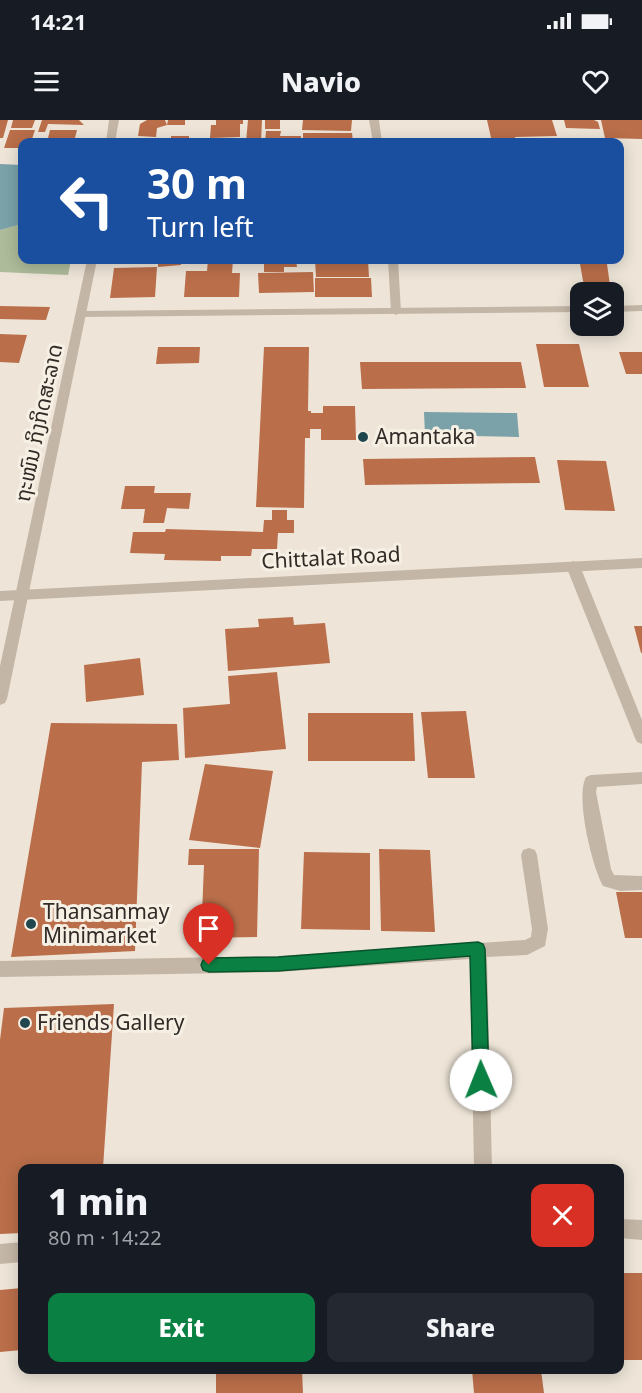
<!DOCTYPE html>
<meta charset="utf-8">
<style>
:root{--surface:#171b24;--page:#242831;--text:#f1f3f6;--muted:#9ea1a6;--accent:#0b8043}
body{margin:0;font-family:"Noto Sans","Noto Sans Lao",sans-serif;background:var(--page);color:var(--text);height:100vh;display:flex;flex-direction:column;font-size:22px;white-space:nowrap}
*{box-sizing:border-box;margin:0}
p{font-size:20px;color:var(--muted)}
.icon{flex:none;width:33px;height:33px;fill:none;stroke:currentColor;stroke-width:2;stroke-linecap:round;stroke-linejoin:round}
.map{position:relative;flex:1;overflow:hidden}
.sheet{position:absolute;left:18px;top:1044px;width:606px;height:210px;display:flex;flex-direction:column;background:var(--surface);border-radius:12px;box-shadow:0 3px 15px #0003}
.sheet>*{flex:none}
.top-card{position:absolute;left:18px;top:18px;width:606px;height:126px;border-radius:12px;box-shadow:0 3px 15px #0003;background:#1a4fa0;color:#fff;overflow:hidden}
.controls{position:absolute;left:570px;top:162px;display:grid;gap:12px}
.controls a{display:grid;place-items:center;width:54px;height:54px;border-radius:12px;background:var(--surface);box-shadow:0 3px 15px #0003;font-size:30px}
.pin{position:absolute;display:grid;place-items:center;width:51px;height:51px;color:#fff;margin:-62px -26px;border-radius:50% 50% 50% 0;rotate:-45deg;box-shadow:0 0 6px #0007}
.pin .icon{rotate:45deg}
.me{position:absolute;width:66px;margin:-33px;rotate:359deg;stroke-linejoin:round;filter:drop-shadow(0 0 4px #0008)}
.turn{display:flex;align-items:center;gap:21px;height:126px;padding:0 30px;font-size:27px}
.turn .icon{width:78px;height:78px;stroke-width:2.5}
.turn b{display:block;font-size:42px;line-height:51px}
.round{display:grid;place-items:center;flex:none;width:63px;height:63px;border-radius:12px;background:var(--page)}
.head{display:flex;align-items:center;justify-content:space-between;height:102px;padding:0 30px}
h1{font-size:36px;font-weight:800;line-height:45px}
.primary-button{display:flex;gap:12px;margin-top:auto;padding:12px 30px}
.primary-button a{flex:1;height:69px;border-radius:12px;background:var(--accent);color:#fff;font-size:24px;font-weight:800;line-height:69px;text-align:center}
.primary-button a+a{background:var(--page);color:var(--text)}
.status{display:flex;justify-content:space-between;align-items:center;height:42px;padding:0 30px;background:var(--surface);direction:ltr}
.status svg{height:16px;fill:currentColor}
header{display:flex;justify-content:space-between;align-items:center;height:78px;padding:0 30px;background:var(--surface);font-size:27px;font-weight:800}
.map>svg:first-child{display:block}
.green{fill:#adbb9a}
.water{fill:#7aa2a8}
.building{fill:#ba6e4a}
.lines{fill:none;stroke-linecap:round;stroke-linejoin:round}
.service{fill:#c4b6a6;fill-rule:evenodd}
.minor{fill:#c4b6a6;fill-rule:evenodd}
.tertiary{fill:#c4b6a6;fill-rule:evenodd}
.route{fill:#0b8043;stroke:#07532c;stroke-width:1.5}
.poi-dot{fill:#20474e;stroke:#f6efe4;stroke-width:2}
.labels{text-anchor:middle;stroke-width:6;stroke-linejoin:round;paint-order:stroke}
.street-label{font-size:21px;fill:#312a26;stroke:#f6efe4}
.poi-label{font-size:21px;fill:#312a26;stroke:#f6efe4;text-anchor:start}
</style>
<div class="status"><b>14:21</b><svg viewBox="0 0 49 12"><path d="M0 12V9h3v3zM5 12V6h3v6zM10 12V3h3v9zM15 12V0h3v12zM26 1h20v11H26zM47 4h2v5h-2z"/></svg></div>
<header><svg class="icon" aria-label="menu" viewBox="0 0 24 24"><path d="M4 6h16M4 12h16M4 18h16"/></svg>Navio<svg class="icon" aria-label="heart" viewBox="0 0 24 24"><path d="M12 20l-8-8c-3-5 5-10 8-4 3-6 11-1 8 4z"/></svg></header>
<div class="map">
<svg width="642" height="1273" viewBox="0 0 642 1273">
<rect width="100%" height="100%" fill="#eee5d8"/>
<!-- green -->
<path class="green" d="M22,104v36h49l-3,15 -68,-3v-42z"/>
<!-- water -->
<path class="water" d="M0,44l22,1v59l-22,6z
M424,292l93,1 2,24 -94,-2z"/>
<!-- building -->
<path class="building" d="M0,0h8l-5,18h-3z
M13,0h22l-3,8h-21z
M42,0h37l5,5 -36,-1 -3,8h-7z
M147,0h18l2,5 -10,3 -1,9 -18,-1 2,-12z
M168,0h17v5h-18z
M216,0h27v4h-3v13l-30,1 1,-13h5z
M248,0h14l-1,22h-15z
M265,0h15v9h-15z
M303,0h49l-1,11 -49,-1z
M487,0h65l5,16 -42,1 1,5h-24z
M564,0h30l4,2 2,7 -34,-1z
M601,0h41v19l-37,-1z
M10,10h25l-4,12h-9v6h-18z
M50,10h27l-2,8h-10v4h-18z
M266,11h15l-1,5h21v6h-36z
M303,13h49l1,9h-50z
M171,16h18v4l-18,1z
M137,19h26v3h-26z
M158,140h23v5l-23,2z
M208,140h25l-1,13h8l-1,24h-55l2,-26h21z
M264,140h32l1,7h-13v5h-20z
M315,140h53l1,17h-53z
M580,144h27l4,28h-26z
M157,147l-2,30 -45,1 4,-30z
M313,152l1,20 -55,1 -1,-20z
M315,158h56l1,19h-57z
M0,186l50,1 -4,13 -46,-1z
M0,214l27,1 -8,28 -19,-1z
M536,224h43l10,43h-45z
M158,227h42l-1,16 -43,1z
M264,227h45l-1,64h3v2h12v-7h32l1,34h-35v-11h-11v9h-5l-1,70 -48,-1z
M619,232h23v22h-16z
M360,242h161l5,26 -164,1z
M535,337l5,26 -175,2 -2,-26z
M557,340l49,1 9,50 -50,-1z
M125,366h30l-1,7h37l-2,16 -22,-1 -3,15h-21l2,-14h-24z
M272,390h15v10h7v13h-16l-1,16h-25l-1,7h-30v5l-57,-1 1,-6 -35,-1 3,-21h32l1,-3 97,3 1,-12h8z
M293,497l1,8 31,-2 5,40 -102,8 -3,-42 34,-2 -1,-8z
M634,506h8v27h-1z
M140,538l4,37 -58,7 -2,-37z
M277,552l9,77 -101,9 -2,-50 47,-4 -2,-28z
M466,591l9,67h-47l-7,-66z
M308,593h105l2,48h-107z
M51,603l126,1 2,36 -37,2 -7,189 -124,6z
M205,644l68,7 -13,77 -71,-8z
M189,729h70l-2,88 -56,1 3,-73h-16z
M379,729l51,1 5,82 -54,-1z
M304,732l66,1v77l-69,-1z
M616,772h26v46h-17z
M114,884l-11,164h-81v65l-22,1v-194l4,-32z
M620,1153h22v87h-22z
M22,1168v62l-22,2v-62z
M216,1250h86l1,23h-87z
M472,1250h69l3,23h-70z"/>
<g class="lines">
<!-- service -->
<path class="service" d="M369,0h10l3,22h-9z
M388,140h10l3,52 -5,3 -5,-3z
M573,441l7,5 62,154v24l-5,-2 -2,-4 -69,-172z
M642,652v12l-45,3 -1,5 15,77 3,6 28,1v14l-22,1 -17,-5c-11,-20 -28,-89 -17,-109l5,-2z
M529,728l6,2 2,5 11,74 -3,17 -18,9 -40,2 5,211h-18l-4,-209 -192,13 -278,5v-16l278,-5 247,-16 6,-3 1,-8 -11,-74 2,-5z"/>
<!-- minor -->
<path class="minor" d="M642,185v6l-28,1v-6z
M580,186v6l-498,5 -5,-3 5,-3z
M642,438v10l-642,33v-10z
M620,1099l22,1v20l-22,-2z
M22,1122v20l-22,2v-20z"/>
<!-- tertiary -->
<path class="tertiary" d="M109,0h10l-4,22h-9z
M87,140h10l-90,439 -2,4 -5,2v-39z"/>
</g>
<!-- route -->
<path class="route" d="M478,822l5,2 2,5 4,131 -2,6 -6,2 -6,-2 -2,-6 -3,-124 -192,15 -69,1 -6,-2 -2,-5 2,-5 6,-2 69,-1z"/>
<!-- markers -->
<g class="poi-dot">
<circle cx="363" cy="317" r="6"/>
<circle cx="31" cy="804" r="6"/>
<circle cx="25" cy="903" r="6"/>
</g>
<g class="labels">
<!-- street labels -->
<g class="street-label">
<text transform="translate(39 303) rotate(-78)" y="7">ຖະໜົນ ກິງກິດສະລາດ</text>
<text transform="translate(331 438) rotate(-3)" y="7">Chittalat Road</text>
</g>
<!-- poi labels -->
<g class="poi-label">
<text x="375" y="324">Amantaka</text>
<text x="43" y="799">Thansanmay<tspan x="43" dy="24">Minimarket</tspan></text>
<text x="37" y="910">Friends Gallery</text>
</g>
</g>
</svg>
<div class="controls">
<a><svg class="icon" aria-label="layers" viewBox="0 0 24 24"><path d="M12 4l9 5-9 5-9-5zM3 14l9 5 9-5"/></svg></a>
</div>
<div class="pin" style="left:209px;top:845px;background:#d93025"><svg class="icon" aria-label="arrive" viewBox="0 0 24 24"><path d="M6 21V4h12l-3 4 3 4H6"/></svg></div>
<svg class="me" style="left:481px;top:960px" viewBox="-20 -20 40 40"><circle r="19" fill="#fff"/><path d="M0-13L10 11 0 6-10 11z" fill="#0b8043"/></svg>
<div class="top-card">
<div class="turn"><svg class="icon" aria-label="left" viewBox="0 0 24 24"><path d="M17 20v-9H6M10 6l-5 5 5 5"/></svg><div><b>30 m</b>Turn left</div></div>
</div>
<section class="sheet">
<div class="head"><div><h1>1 min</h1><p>80 m · 14:22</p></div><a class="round" style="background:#d93025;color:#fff"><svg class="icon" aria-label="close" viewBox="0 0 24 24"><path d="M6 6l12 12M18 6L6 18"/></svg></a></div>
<div class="primary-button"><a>Exit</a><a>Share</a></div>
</section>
</div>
